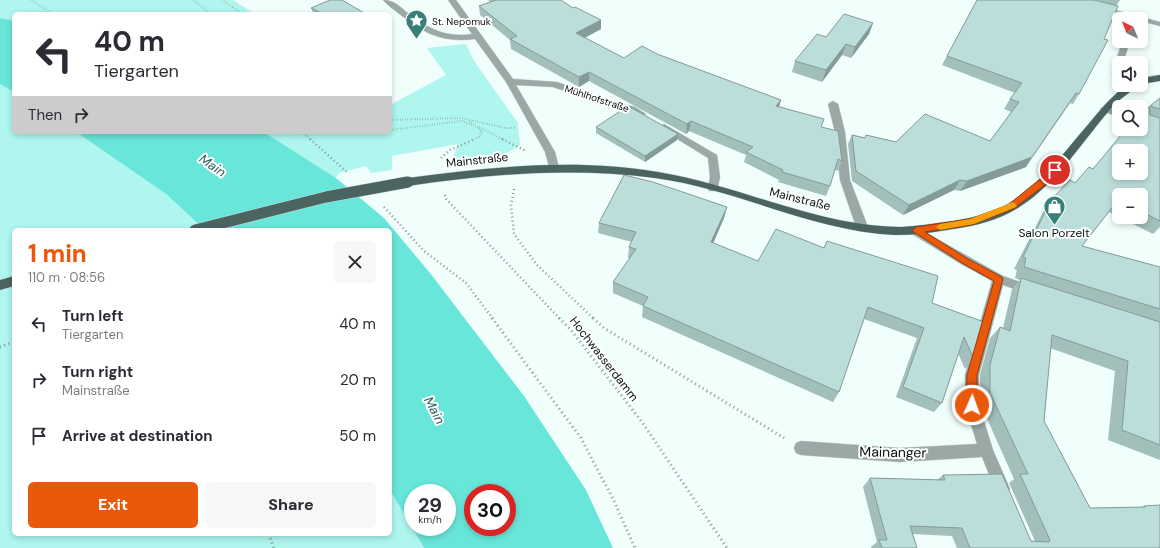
<!DOCTYPE html>
<meta charset="utf-8">
<style>
:root{--surface:#fff;--page:#f7f7f7;--text:#2b2b33;--muted:#7c7c81;--accent:#ea580c}
body{margin:0;font-family:"DM Sans",sans-serif;background:var(--page);color:var(--text);height:100vh;display:flex;flex-direction:column;font-size:15px;white-space:nowrap}
*{box-sizing:border-box;margin:0}
p{font-size:13px;color:var(--muted)}
.icon{flex:none;width:22px;height:22px;fill:none;stroke:currentColor;stroke-width:2;stroke-linecap:round;stroke-linejoin:round}
.map{position:relative;flex:1;overflow:hidden}
.panel{position:absolute;left:12px;top:228px;width:380px;height:308px;display:flex;flex-direction:column;background:var(--surface);border-radius:6px;box-shadow:0 2px 6px #0003}
.panel>*{flex:none}
.top-card{position:absolute;left:12px;top:12px;width:380px;height:122px;border-radius:6px;box-shadow:0 2px 6px #0003;background:#fff;color:var(--text);overflow:hidden}
.needle{width:26px;rotate:317deg}
.controls{position:absolute;left:1112px;top:12px;display:grid;gap:8px}
.controls a{display:grid;place-items:center;width:36px;height:36px;border-radius:6px;background:var(--surface);box-shadow:0 2px 6px #0003;font-size:20px}
.speed{position:absolute;left:404px;top:484px;display:flex;gap:8px;font-size:20px;font-weight:700;text-align:center}
.speed>*{display:grid;place-content:center;width:52px;height:52px;border-radius:50%;background:var(--surface);box-shadow:0 2px 6px #0003;line-height:1}
.speed small{font-size:10px;font-weight:400}
.speed .limit{border:6px solid #d22;background:#fff;color:#111}
.pin{position:absolute;display:grid;place-items:center;width:34px;height:34px;color:#fff;margin:-17px;border:2px solid #fff;border-radius:50%;box-shadow:0 1px 4px #0007}
.me{position:absolute;width:44px;margin:-22px;rotate:2deg;stroke-linejoin:round;filter:drop-shadow(0 0 3px #0008)}
.turn{display:flex;align-items:center;gap:14px;height:84px;padding:0 16px;font-size:18px}
.turn .icon{width:52px;height:52px;stroke-width:2.5}
.turn b{display:block;font-size:28px;line-height:34px}
.then{display:flex;align-items:center;height:38px;padding:0 16px;background:#0003;gap:8px;font-size:15px}
.round{display:grid;place-items:center;flex:none;width:42px;height:42px;border-radius:6px;background:var(--page)}
.summary{display:flex;align-items:center;justify-content:space-between;height:68px;padding:0 16px}
h1{font-size:24px;font-weight:800;line-height:30px;color:var(--accent)}
.primary-button{display:flex;gap:8px;margin-top:auto;padding:8px 16px}
.primary-button a{flex:1;height:46px;border-radius:6px;background:var(--accent);color:#fff;font-size:16px;font-weight:800;line-height:46px;text-align:center}
.primary-button a+a{background:var(--page);color:var(--text)}
ul{padding:0;list-style:none}
li{display:flex;align-items:center;gap:12px;height:56px;padding:0 16px}
li div{flex:1}
li b{display:block;font-size:15px}
li em{font-style:normal}
.map>svg:first-child{display:block}
.green{fill:#aef6ee}
.water{fill:#68e6da;fill-rule:evenodd}
.lines{fill:none;stroke-linecap:round;stroke-linejoin:round}
.minor-casing{stroke:#cbd9d7;stroke-width:1}
.major-casing{stroke:#cbd9d7;stroke-width:1}
.path-far2{stroke:#899694;stroke-width:2;stroke-dasharray:0.5 2;stroke-linecap:butt}
.path-far1{stroke:#899694;stroke-width:2.5;stroke-dasharray:1 3;stroke-linecap:butt}
.path{stroke:#899694;stroke-width:3;stroke-dasharray:1 3.5;stroke-linecap:butt}
.minor{fill:#9aa8a6;fill-rule:evenodd}
.major{fill:#4b6461;fill-rule:evenodd}
.major-bridge-casing{stroke:#cbd9d7;stroke-width:12;stroke-linecap:butt}
.major-bridge{stroke:#4b6461;stroke-width:11}
.wall{fill:#a2bfbb;fill-rule:evenodd}
.shaded-wall{fill:#849b99}
.building{fill:#bcdeda;stroke:#849b99;fill-rule:evenodd}
.route{fill:#ea580c;stroke:#983908}
.slow{fill:#f59e0b}
.labels{text-anchor:middle;stroke-width:4;stroke-linejoin:round;paint-order:stroke}
.far-poi-label{font-size:10px;fill:#081412;stroke:#fff;text-anchor:start}
.far-street-label{font-size:10px;fill:#081412;stroke:#fff}
.street-label{font-size:12px;fill:#081412;stroke:#fff}
.poi-label{font-size:12px;fill:#081412;stroke:#fff}
.water-label{font-size:13px;font-style:italic;fill:#2a5f5a;stroke:#fff}
.near-street-label{font-size:14px;fill:#081412;stroke:#fff}
</style>
<div class="map">
<svg width="1160" height="548" viewBox="0 0 1160 548">
<rect width="100%" height="100%" fill="#f0fefc"/>
<!-- green -->
<path class="green" d="M0,0h233l22,14h-241v7l-14,-3z
M466,44l8,17 44,62 2,22 -21,13 -48,5 7,-19 -66,12v14l-21,3 -5,-7 -27,7 -3,5 -72,-46h126v-27l56,-30 -19,-27z
M0,84l14,8v40h62l90,62 39,36h-191v304h376v-44l34,58h-424z"/>
<!-- water -->
<path class="water" d="M0,18l14,3v71l-14,-8z
M76,132h188l72,46 48,40 46,55 94,123 62,94 27,58h-189l-34,-58v-260h-185l-39,-36zM413,493h34v34h-34zM473,493h34v34h-34z"/>
<g class="lines">
<defs>
<path id="minor" d="M383,0c12,0 17,7 26,14 20,15 38,24 63,20l-24,-34h8l57,79 44,3 45,16 33,9 11,7 -5,3 -12,-6 -33,-9 -43,-15 -37,-2 39,67 4,16 -1,2h-8l-5,-18 -39,-70 -31,-43c-30,4 -49,-4 -73,-23 -6,-5 -14,-10 -19,-16z
M1064,0h13l83,22v4l-19,-5v-2h-9l-67,-17z
M1122,41h8l-7,22h-4v19l-3,-1 -4,-6z
M833,101l5,3 7,28 5,48 18,47 -2,3h-8l-2,-3 -16,-47 -5,-48 -7,-28z
M1105,106l14,5v6l-17,-6 -2,-2z
M664,124l53,31 3,22 -3,14h-8l-1,-3 2,-11 -2,-19 -47,-29 -2,-2z
M916,227l87,49 32,11 2,3 -2,3 -4,2 -28,-10 -24,90v30l14,45 17,39 -3,5 -5,3 -5,-3 -15,-37 -82,5 -99,-7 -5,-2 -2,-5 2,-5 5,-2 99,7 77,-4 -12,-39v-30l27,-94 -31,-17 -49,-30 -2,-3 2,-3z"/>
<path id="major" d="M1160,75v6l-19,3v-6z
M1128,85h11c-8,7 -17,12 -25,20 -33,37 -60,85 -105,108 -20,10 -41,14 -62,17 -17,3 -34,5 -52,5 -83,-4 -158,-46 -240,-57 -83,-11 -165,-4 -247,8l-4,-1 -1,-3 1,-3 4,-1c82,-11 168,-20 250,-6 82,13 160,55 244,55 15,-1 29,-3 43,-5 18,-2 36,-6 53,-13 39,-18 66,-57 93,-88 11,-13 22,-27 37,-36z
M14,276v10l-14,4v-10z"/>
</defs>
<!-- minor casing -->
<use href="#minor" class="minor-casing"/>
<!-- major casing -->
<use href="#major" class="major-casing"/>
<!-- path-far2 -->
<path class="path-far2" d="M31,0l22,14
M193,0l18,14
M222,0l21,14
M390,120l71,-2 6,1 15,12 -3,6 -6,3
M470,120l35,8h11
M479,127l25,13
M390,130l72,-9 10,4
M302,132l9,8"/>
<!-- path-far1 -->
<path class="path-far1" d="M310,139l38,34
M502,139l24,12
M441,158l9,-8 25,-11
M514,189l-3,16 3,29 23,31 57,54
M445,195l1,4 114,120
M384,207l40,44 42,32 27,36"/>
<!-- path -->
<path class="path" d="M492,318l89,120 33,63 21,47
M559,318l12,12 71,92 85,126
M593,318l11,10 180,110
M0,347l14,-5
M269,534l5,14"/>
<!-- minor -->
<use href="#minor" class="minor"/>
<!-- major -->
<use href="#major" class="major"/>
<defs>
<path id="major-bridge" d="M195,230l131,-33 82,-15"/>
</defs>
<!-- major-bridge casing -->
<use href="#major-bridge" class="major-bridge-casing"/>
<!-- major-bridge -->
<use href="#major-bridge" class="major-bridge"/>
</g>
<!-- wall -->
<path class="wall" d="M488,0h73l40,29 -16,9 39,20 33,-4 124,46 -2,7 43,20 20,34 -4,10 -3,-1 -5,16 -4,10 -48,-14 1,-2 -35,-18 2,-7 -57,-24 -3,3 -97,-53 -10,6 -68,-38 -1,-9 -30,-25 -1,-9 11,-4z
M977,0h143l-4,6 -37,88 -6,10 -3,-1 -44,64 -66,24 -6,-1 -51,25 -51,-34 -4,-37 4,-9 13,3 1,-3 30,7 94,-1 21,-29 -7,-3 6,-10 5,-6 -73,-28z
M311,8l55,6h-52z
M873,23l-4,11 -18,24 -9,-3 -20,27 -30,-10 3,-11 31,-24z
M1160,98v129l-7,7 -44,-22 -27,34 78,21v193l-52,-20 7,-69 -65,-23 -6,73 46,87 52,-1 2,-1 16,42h-203l-5,-12 -39,-2 4,14h-46v-1l6,-5 -14,-55 7,-9 67,2 6,-5 88,66h4l-26,-58 5,-4 -34,-76v-28l10,-37 10,-11 3,1 9,-39 8,-9 -5,-2 2,-8 -3,-1 29,-57 8,-12 42,-31 48,-56zM1119,195h22v22h-22z
M596,127l81,13 -32,22 -49,-29z
M727,207l-3,11 -11,25 45,18 66,-14 3,-6 105,62 52,19 -10,37 -9,10 -7,-16 -16,50 -8,9 -38,-15 21,-59 -53,-19 -25,73 -6,10 -191,-85 1,-11 -30,-13v-11l17,-24h-2l1,-11 3,-5 -34,-9 1,-10z"/>
<!-- shaded-wall -->
<path class="shaded-wall" d="M601,20v9l-25,13v-9z
M873,23l-4,11 -18,24 4,-11z
M846,44l-4,11 -20,27 4,-12z
M589,72v9l-10,6v-10z
M781,100l-3,10 -2,-4z
M691,121l-2,10 -3,3 1,-10z
M678,134l-1,6 -32,22v-6z
M1032,157l-6,10 -66,24 7,-10z
M960,180l-6,10 -51,25 6,-10z
M727,207l-3,11 -15,35 2,-11z"/>
<!-- building -->
<path class="building" d="M330,0h12l24,14h-43l-12,-6z
M496,0h65l12,8 2,-1 26,13 -25,13 48,25 18,-12 15,8 124,46 -5,6 48,13 -3,8 17,4 4,30 -4,-2 -8,27 -48,-14 1,-2 -37,-18 7,-5 -62,-26 -4,3 -98,-52 -10,5 -69,-38 7,-3 -38,-30z
M977,0h117l24,6 -14,33 4,1 -29,54 -3,-1 -44,64 -65,24 -7,-1 -51,25 -53,-34 -4,-36 13,3 1,-3 30,7 29,-28 65,27 29,-39 -9,-3 12,-16 -75,-27z
M844,14l29,9 -18,24 -9,-3 -20,26 -31,-9 22,-27 9,3z
M1160,98v11l-10,-3z
M628,106l50,28 -33,22 -49,-29z
M1149,107l1,8 10,3v103l-19,-10v-16h-22v6l-1,-1 -36,46 78,21v42l-136,-42 2,-9 -3,-1 28,-57 19,-20 5,3 14,-16 4,2 33,-40h15v-16zM1119,151h22v22h-22z
M624,175l29,7 74,25 -16,35 47,19 18,-32 48,19 3,-7 111,35 -6,27 52,19 -10,37 -10,-22 -22,66 -39,-16 21,-59 -56,-21 -29,85 -196,-86 5,-9 -35,-15 23,-33 -7,-2 7,-15 -37,-9z
M1021,278l139,44v123l-38,-15 6,-69 -76,-26 -8,86 46,87 55,-1 -1,-1 16,-1v43h-190l-8,-20 -52,-2 7,22h-35l-3,-8h8l-17,-62 75,2 -2,-5 59,-1 29,67 18,1 1,-2 -30,-66h8l-38,-81v-28l10,-38 10,4z"/>
<!-- route -->
<path class="route" d="M1055,167l4,3 -10,12 -36,27 -42,16 -46,7 43,27 34,18 1,2 -26,96v30l-2,3 -3,2 -4,-2 -2,-3 1,-30 27,-94 -32,-18 -50,-32 4,-4 54,-8 38,-14z"/>
<!-- slow -->
<path class="slow" d="M1013,202l4,3 -1,2 -42,17 -34,6 -4,-3 4,-3 30,-5z"/>
<!-- icons -->
<defs>
<symbol id="sight-pin" viewBox="-11 -11 22 30"><path d="M0 17L-7.5 6A9.5 9.5 0 1 1 7.5 6Z" fill="#387f79" stroke="#fff"/><path d="M0-6L1.8-2.2L6-1.7L2.9 1.2L3.7 5.4L0 3.3L-3.7 5.4L-2.9 1.2L-6-1.7L-1.8-2.2Z" fill="#fff"/></symbol>
<symbol id="shop-pin" viewBox="-11 -11 22 30"><path d="M0 17L-7.5 6A9.5 9.5 0 1 1 7.5 6Z" fill="#387f79" stroke="#fff"/><path d="M-5-2.5h2.3a2.7 3.5 0 0 1 5.4 0H5L5.5 6h-11ZM-1.5-2.5h3a1.5 2.3 0 0 0-3 0Z" fill="#fff"/></symbol>
</defs>
<g fill-rule="evenodd">
<use href="#sight-pin" x="404" y="8" width="25" height="34"/>
<use href="#shop-pin" x="1042" y="194" width="25" height="34"/>
</g>
<g class="labels">
<!-- far-poi labels -->
<g class="far-poi-label">
<text x="432" y="25">St. Nepomuk</text>
</g>
<!-- far-street labels -->
<g class="far-street-label">
<text transform="translate(597 98) rotate(18)" y="4">Mühlhofstraße</text>
</g>
<!-- street labels -->
<g class="street-label">
<text transform="translate(477 160) rotate(-6)" y="4">Mainstraße</text>
<text transform="translate(800 199) rotate(14)" y="4">Mainstraße</text>
<text transform="translate(604 359) rotate(52)" y="4">Hochwasserdamm</text>
</g>
<!-- poi labels -->
<g class="poi-label">
<text x="1054" y="237">Salon Porzelt</text>
</g>
<!-- water labels -->
<g class="water-label">
<text transform="translate(213 165) rotate(35)" y="5">Main</text>
<text transform="translate(435 410) rotate(62)" y="5">Main</text>
</g>
<!-- near-street labels -->
<g class="near-street-label">
<text transform="translate(893 452) rotate(1)" y="5">Mainanger</text>
</g>
</g>
</svg>
<div class="controls">
<a><svg class="needle" viewBox="-14 -14 28 28"><path d="M0-13l5 13h-10z" fill="#e53935"/><path d="M0 13l5-13h-10z" fill="#7c7c81"/></svg></a>
<a><svg class="icon" aria-label="sound" viewBox="0 0 24 24"><path d="M4 9h4l5-4v14l-5-4H4zM17 9q2 3 0 6"/></svg></a>
<a><svg class="icon" aria-label="search" viewBox="0 0 24 24"><circle cx="10" cy="10" r="6"/><path d="M15 15l6 6"/></svg></a>
<a>+</a>
<a>−</a>
</div>
<div class="speed"><div>29<small>km/h</small></div><div class="limit">30</div></div>
<div class="pin" style="left:1055px;top:170px;background:#d93025"><svg class="icon" aria-label="arrive" viewBox="0 0 24 24"><path d="M6 21V4h12l-3 4 3 4H6"/></svg></div>
<svg class="me" style="left:972px;top:405px" viewBox="-20 -20 40 40"><circle r="17" fill="#ea580c" stroke="#fff" stroke-width="3"/><path d="M0-11L8 9 0 5-8 9z" fill="#fff"/></svg>
<div class="top-card">
<div class="turn"><svg class="icon" aria-label="left" viewBox="0 0 24 24"><path d="M17 20v-9H6M10 6l-5 5 5 5"/></svg><div><b>40 m</b>Tiergarten</div></div>
<div class="then">Then<svg class="icon" aria-label="right" viewBox="0 0 24 24"><path d="M7 20v-9h11M14 6l5 5-5 5"/></svg></div>
</div>
<section class="panel">
<div class="summary"><div><h1>1 min</h1><p>110 m · 08:56</p></div><a class="round"><svg class="icon" aria-label="close" viewBox="0 0 24 24"><path d="M6 6l12 12M18 6L6 18"/></svg></a></div>
<ul>
<li><svg class="icon" aria-label="left" viewBox="0 0 24 24"><path d="M17 20v-9H6M10 6l-5 5 5 5"/></svg><div><b>Turn left</b><p>Tiergarten</p></div><em>40 m</em></li>
<li><svg class="icon" aria-label="right" viewBox="0 0 24 24"><path d="M7 20v-9h11M14 6l5 5-5 5"/></svg><div><b>Turn right</b><p>Mainstraße</p></div><em>20 m</em></li>
<li><svg class="icon" aria-label="arrive" viewBox="0 0 24 24"><path d="M6 21V4h12l-3 4 3 4H6"/></svg><div><b>Arrive at destination</b></div><em>50 m</em></li>
</ul>
<div class="primary-button"><a>Exit</a><a>Share</a></div>
</section>
</div>
